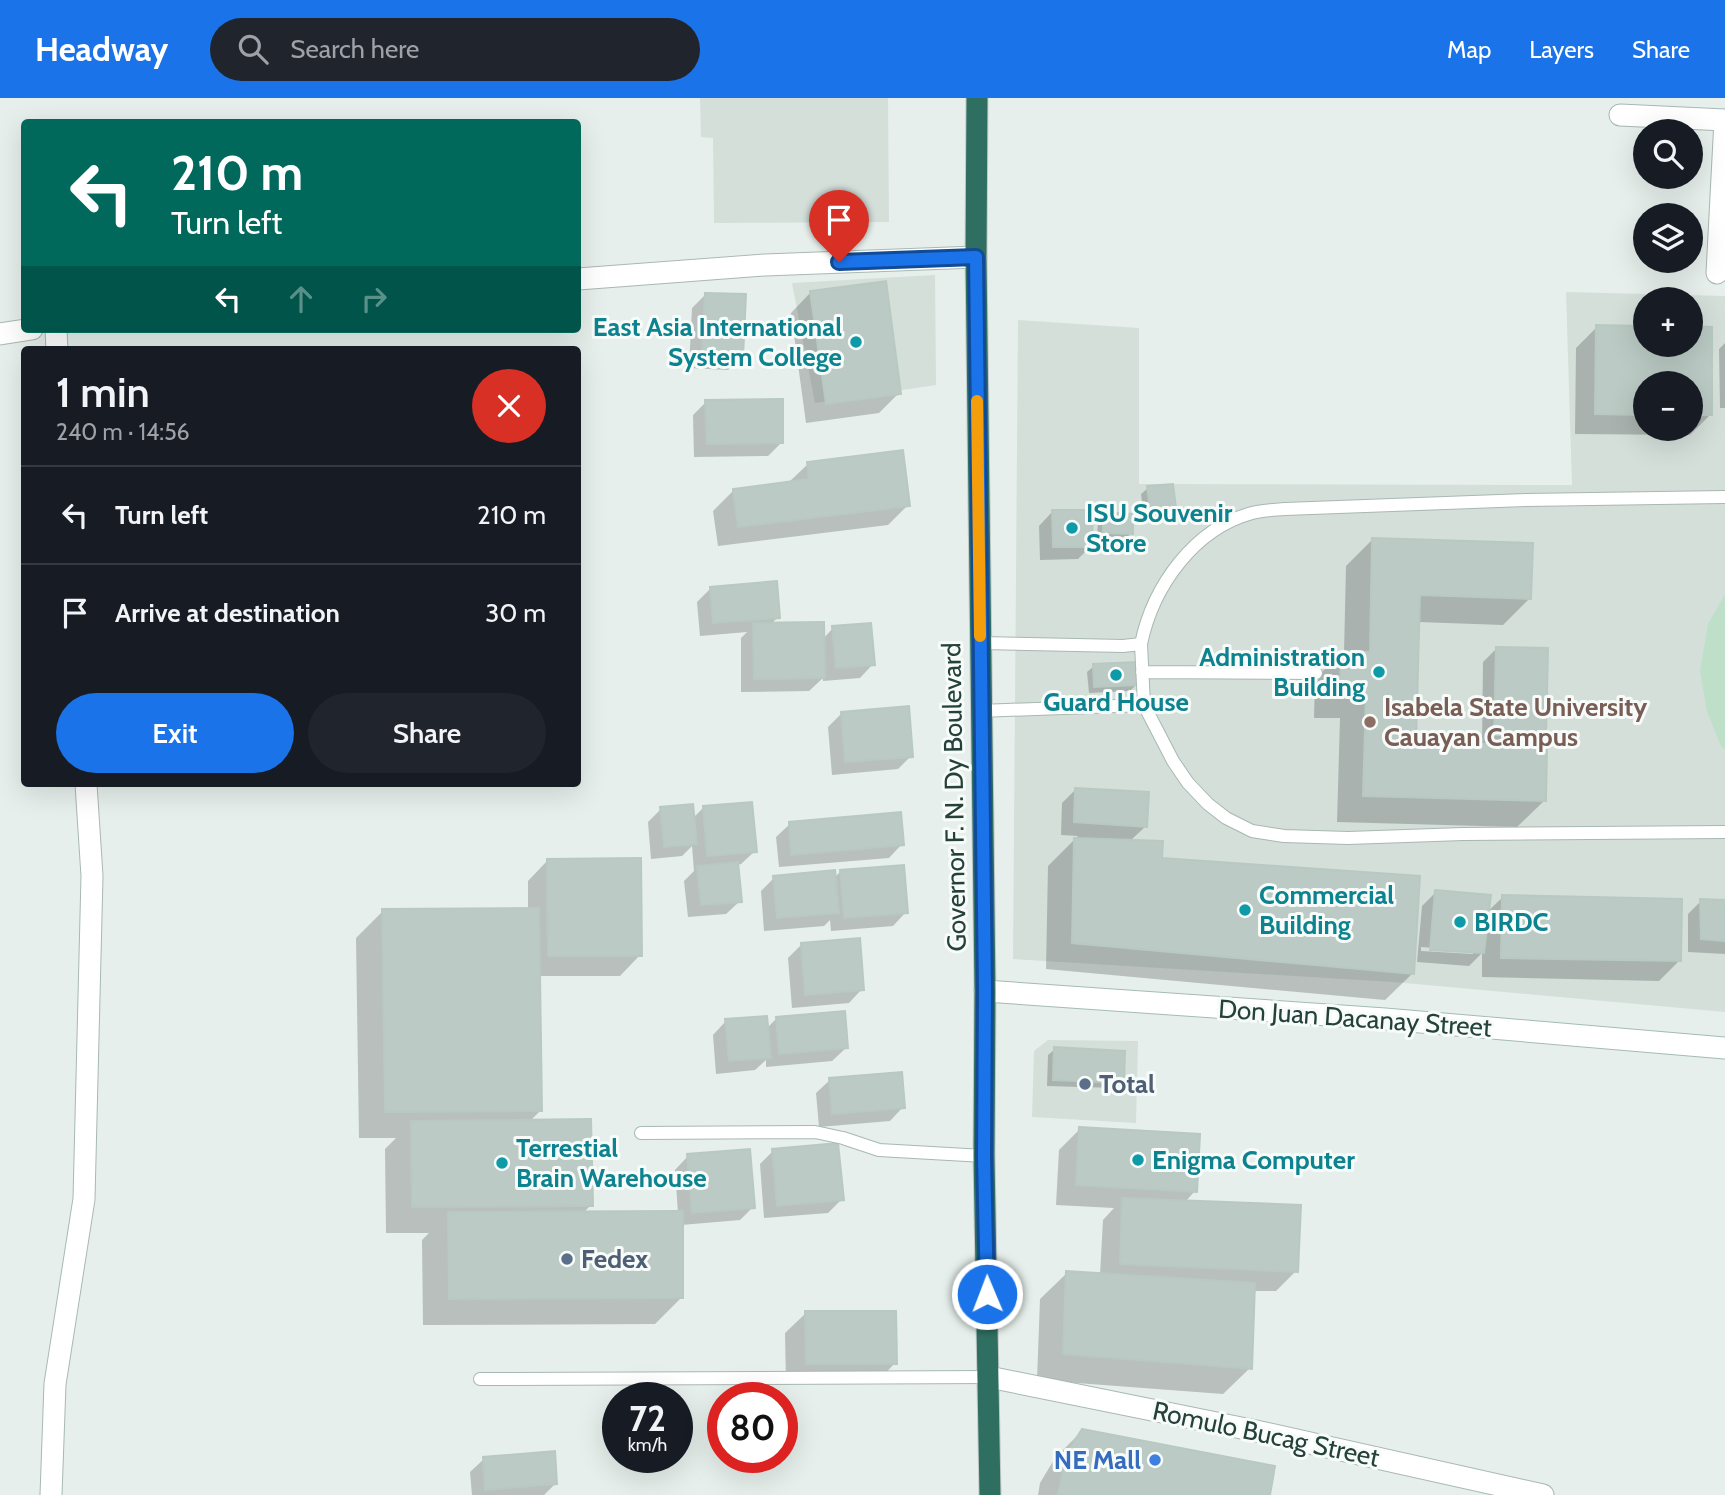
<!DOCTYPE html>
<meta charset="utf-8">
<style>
:root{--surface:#171b24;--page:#20242c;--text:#f1f3f6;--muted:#9ea1a6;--line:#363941;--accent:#1a73e8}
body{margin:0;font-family:Cabin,sans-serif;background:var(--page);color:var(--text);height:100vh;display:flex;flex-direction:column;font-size:26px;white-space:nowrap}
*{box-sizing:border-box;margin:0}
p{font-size:23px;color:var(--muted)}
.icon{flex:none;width:38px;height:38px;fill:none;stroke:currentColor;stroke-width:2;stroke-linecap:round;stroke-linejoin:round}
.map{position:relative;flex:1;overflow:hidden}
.details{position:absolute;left:21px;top:248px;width:560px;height:441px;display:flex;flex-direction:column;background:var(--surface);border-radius:7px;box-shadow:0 7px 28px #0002}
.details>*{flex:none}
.top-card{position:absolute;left:21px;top:21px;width:560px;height:214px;border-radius:7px;box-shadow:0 7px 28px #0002;background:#00695c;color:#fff;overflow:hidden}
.fabs{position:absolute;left:1633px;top:21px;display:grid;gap:14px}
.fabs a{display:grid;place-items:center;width:70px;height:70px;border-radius:50%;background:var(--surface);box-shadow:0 7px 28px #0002;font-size:35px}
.speed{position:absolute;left:602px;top:1284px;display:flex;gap:14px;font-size:35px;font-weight:700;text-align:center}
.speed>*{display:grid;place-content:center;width:91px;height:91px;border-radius:50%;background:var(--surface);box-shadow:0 7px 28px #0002;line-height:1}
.speed small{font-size:18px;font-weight:400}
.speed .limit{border:10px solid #d22;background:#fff;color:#111}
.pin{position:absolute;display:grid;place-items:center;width:60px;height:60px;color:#fff;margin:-72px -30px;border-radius:50% 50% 50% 0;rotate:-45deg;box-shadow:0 0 7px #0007}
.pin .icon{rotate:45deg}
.me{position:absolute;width:77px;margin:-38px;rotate:359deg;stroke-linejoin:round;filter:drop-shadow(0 0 5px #0008)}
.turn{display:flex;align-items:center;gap:24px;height:147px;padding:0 35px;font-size:32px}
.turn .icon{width:91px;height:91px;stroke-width:2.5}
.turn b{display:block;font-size:49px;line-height:60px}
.lanes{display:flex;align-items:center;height:66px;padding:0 35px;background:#0003;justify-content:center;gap:35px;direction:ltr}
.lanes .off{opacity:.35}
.round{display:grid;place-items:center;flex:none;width:74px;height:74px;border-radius:37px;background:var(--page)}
.overview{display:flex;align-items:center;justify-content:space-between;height:119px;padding:0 35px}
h1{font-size:42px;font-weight:600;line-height:52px}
.action{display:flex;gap:14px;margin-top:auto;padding:14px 35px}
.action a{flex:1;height:80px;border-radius:42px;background:var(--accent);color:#fff;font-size:28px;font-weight:600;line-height:80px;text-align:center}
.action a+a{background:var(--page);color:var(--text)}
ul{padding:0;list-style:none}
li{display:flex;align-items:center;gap:21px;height:98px;padding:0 35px;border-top:2px solid var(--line)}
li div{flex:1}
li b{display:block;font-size:26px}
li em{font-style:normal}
header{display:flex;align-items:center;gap:42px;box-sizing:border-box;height:98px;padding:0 35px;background:var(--accent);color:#fff}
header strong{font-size:33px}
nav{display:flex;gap:38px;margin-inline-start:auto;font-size:24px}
.search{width:490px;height:63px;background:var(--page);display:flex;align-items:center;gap:18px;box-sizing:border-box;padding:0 24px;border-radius:38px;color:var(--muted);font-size:26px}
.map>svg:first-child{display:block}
.built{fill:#d4dfda;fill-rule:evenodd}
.green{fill:#bfe0c8}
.shadow{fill:#0003;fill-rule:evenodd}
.building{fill:#bbcac4;stroke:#b8c9c2;stroke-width:2}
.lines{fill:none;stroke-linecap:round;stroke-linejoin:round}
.lane-casing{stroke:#a8b8b2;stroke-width:14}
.street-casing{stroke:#a8b8b2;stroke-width:23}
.secondary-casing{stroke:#a4bbb3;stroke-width:23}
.highway-casing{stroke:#c2cac8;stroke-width:23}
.lane{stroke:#fff;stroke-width:12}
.street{stroke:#fff;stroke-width:21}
.secondary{stroke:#fff;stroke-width:21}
.highway{stroke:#2f6f62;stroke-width:21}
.route-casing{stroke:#114b97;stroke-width:18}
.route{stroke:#1a73e8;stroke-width:12}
.slow{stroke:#f59e0b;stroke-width:12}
.culture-dot{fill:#0f9aa8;stroke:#f7fbf9;stroke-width:2.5}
.education-dot{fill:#8d6e63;stroke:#f7fbf9;stroke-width:2.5}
.service-dot{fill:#5c6f8a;stroke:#f7fbf9;stroke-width:2.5}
.shop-dot{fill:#3f7fe0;stroke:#f7fbf9;stroke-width:2.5}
.labels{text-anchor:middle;stroke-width:6;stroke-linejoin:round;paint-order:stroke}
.culture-label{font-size:26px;font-weight:bold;fill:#0d838f;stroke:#f7fbf9;text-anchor:start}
.education-label{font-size:26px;font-weight:bold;fill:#785e54;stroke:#f7fbf9;text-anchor:start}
.street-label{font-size:26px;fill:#24423a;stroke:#f7fbf9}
.service-label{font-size:26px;font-weight:bold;fill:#4e5e75;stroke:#f7fbf9;text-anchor:start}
.shop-label{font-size:26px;font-weight:bold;fill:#366cbe;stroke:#f7fbf9;text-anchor:end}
</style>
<header>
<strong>Headway</strong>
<div class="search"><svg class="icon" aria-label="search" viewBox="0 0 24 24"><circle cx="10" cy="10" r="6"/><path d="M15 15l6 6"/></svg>Search here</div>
<nav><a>Map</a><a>Layers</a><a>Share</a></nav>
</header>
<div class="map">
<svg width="1725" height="1397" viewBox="0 0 1725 1397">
<rect width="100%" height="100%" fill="#e6efeb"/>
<!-- built -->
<path class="built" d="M700,0h188l1,124 -175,1 -1,-85 -12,-1z
M935,177l1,110 -121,18 -23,-120z
M1566,194l159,4v716l-331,-30 -381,-23 5,-639 121,8v156l433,1zM1645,201h45v46h-45zM1645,285h45v46h-45z
M1048,942l90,1 -2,82 -104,-6 2,-66z"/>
<!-- green -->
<path class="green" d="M1725,496v156l-4,-4 -14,-34 -7,-41 8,-47z"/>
<!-- shadow -->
<path class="shadow" d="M811,194l88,101 -20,20 -73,10 -15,-110z
M705,197l36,61 -13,14 -39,-2 3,-60z
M1597,229l48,1v17h45l20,70 -20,20 -115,-1 1,-86zM1645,285h45v46h-45z
M1725,245v65h-5l-1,-59z
M706,304l76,40 -14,14 -74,1 -1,-42z
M808,366l100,41 -20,20 -170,21 -5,-35 21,-21 54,-7z
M1148,390l26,19 -7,7 -23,2 -3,-22z
M1052,414l39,34 -13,13 -38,1 -1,-34z
M1104,416l27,19 -6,7 -28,-2 1,-18z
M1373,441l157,59 -27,27 -85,-3 -3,122 67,2 1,-84 13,-13 49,86 -13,13 12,53 -27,26 -180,-5 3,-104h-26l1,-39 26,-26h3l2,-87z
M711,490l67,29 -7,7 52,15 10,-11 40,36 -13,14 -37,3v-3l-14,13 -68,1v-54l6,-6 -47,4 -3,-34z
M1094,568l43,18 -7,7 -41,2 -2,-21z
M842,615l69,43 -13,13 -66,6 -4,-48z
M1076,691l70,37 -16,15 30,18 252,115 -27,26 -339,-31 2,-103 30,-30 -17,-1 1,-32z
M703,710l52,43 -14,13 -4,1 3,36 -14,13 -38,3 -4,-36 10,-10 -2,-25 -10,10 -31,3 -3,-37 13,-13 32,9z
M790,726l112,20 -13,14 -110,9 -3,-30z
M548,762l92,95 -20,21h-81l2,134 -11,11 61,84 -8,8h95l-3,-43 13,-14 65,51 -13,13 -59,5v73l-26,26 -232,1 -1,-85 7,-7h-43l-1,-84 11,-11h-37l-3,-200 27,-27 145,-1v-29z
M840,774l66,40 -13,14 -62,5 -1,-11 -6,6 -60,5 -3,-40 13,-13h60z
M1436,794l51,20 16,-15 176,64 -20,20 -177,-4v-24l-13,13 -52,-4 5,-56zM1421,849l52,4v3l-52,-3z
M1701,803l24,1v52l-37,-2v-38z
M802,846l60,45 -13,14 -57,5 -4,-50z
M777,920l69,30 -14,13 -66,6v-7l-11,10 -39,4 -3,-39 13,-14 40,8z
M1055,951l68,33 -7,6 -69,-2 1,-31z
M830,982l73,27 -13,14 -71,6 -3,-34z
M1080,1031l115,62 -10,11 111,69 -20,20h-23l-3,77 -27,26 -186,-14 3,-81 27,-26 33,2 3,-55 11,-12 -58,-3 3,-55z
M773,1053l69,48 -14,14 -64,5 -4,-54z
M806,1215l89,50 -20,21h-89l-1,-51z
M1082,1333l186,64h-230l2,-12 15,-25z
M484,1361l72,24 -12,12h-72l-2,-23z"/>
<!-- building -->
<path class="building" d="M886,183l15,113 -75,10 -16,-113z
M705,195l41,1 -3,63 -41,-2z
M1596,227l49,1v19h45v-19l22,1v88h-22v-32h-45v32l-50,-1z
M783,301v44l-76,1 -2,-44z
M903,352l7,56 -172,21 -5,-38 76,-10 -2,-17z
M1173,386l3,24 -26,2 -3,-24z
M1052,412h40l1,37h-40z
M1103,414l30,2v20l-30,-1z
M1372,440l161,5 -2,56 -111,-4 -4,147 131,4 -1,55 -183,-5 3,-104h-26l1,-41 29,1z
M777,483l3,37 -67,5 -3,-36z
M824,524l1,56 -71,1 -1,-56z
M871,525l4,42 -39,3 -4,-42z
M1496,549l52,1 -2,87h-52z
M1137,564l1,23 -44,2 -1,-23z
M909,608l4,51 -68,5 -4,-50z
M1075,690l74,4 -2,35 -73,-5z
M752,704l5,50 -50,4 -4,-50z
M693,706l4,40 -33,3 -4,-40z
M901,714l3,33 -113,10 -2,-33z
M1074,740l89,3 -1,17 258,18 -6,98 -342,-31z
M641,760l1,98h-94l-1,-97z
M738,764l4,40 -41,3 -4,-39z
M904,767l4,48 -64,5 -4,-48z
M835,772l4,43 -62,5 -4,-42z
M1435,792l56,5 -7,58 -54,-3z
M1502,797l180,4 -1,62 -180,-3z
M1700,801l25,1v41l-24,-2z
M539,810l3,203 -157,1 -3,-203z
M860,840l4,52 -59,5 -4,-52z
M845,913l3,37 -69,6 -3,-37z
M767,918l4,42 -42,3 -4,-42z
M1054,949l71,4 -1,32 -71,-3z
M902,974l3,36 -73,6 -3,-36z
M591,1021l2,87 -181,1 -1,-86z
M1079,1029l121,7 -3,58 -121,-7z
M838,1045l6,57 -67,6 -5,-57z
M750,1051l5,59 -63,5 -5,-59z
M1122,1100l179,7 -3,67 -178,-8z
M683,1113v87l-234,1 -1,-87z
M1066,1173l189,12 -3,86 -189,-15z
M805,1213h91l1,53h-91z
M1082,1331l193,37 -5,29h-212l8,-41z
M555,1353l2,33 -72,6 -2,-33z"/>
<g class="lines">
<defs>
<path id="lane" d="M980,545l143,3 18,-2c12,-58 53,-115 111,-131 11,-3 22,-3 33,-4l241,-9 199,-3
M1141,546l3,61
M1142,574l174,1
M980,613l164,-6 29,56 15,22 20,21 18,14 26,13 32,5 64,2 115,-4 262,-2
M641,1035l174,-1 28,6 36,12 105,6
M480,1281l509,-2"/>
<path id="street" d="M1620,17l105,5
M1717,175l8,-153
M578,181l187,-14 211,-8
M56,231l1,21
M0,236l32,-5
M989,1279l267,54 287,64
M51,1397l4,-111 29,-185 8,-323 -6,-92"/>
<path id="secondary" d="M985,893l400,28 340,29"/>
<path id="highway" d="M977,0l-1,159 9,734 -1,165 6,339"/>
</defs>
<!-- lane casing -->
<use href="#lane" class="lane-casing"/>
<!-- street casing -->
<use href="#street" class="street-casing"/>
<!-- secondary casing -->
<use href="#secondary" class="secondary-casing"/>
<!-- highway casing -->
<use href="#highway" class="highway-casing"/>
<!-- lane -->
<use href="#lane" class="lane"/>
<!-- street -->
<use href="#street" class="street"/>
<!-- secondary -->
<use href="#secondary" class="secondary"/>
<!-- highway -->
<use href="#highway" class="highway"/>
</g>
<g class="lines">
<defs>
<path id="route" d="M839,164l137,-5 9,734 -1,165 3,138"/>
</defs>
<!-- route casing -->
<use href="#route" class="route-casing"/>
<!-- route -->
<use href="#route" class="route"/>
<!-- slow -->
<path class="slow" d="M977,303l3,235"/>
</g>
<!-- markers -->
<g class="culture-dot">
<circle cx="856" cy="244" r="7"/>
<circle cx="1072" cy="430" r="7"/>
<circle cx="1379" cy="574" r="7"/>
<circle cx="1116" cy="577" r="7"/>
<circle cx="1245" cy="812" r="7"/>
<circle cx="1460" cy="824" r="7"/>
<circle cx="1138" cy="1062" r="7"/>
<circle cx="502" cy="1065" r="7"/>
</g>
<circle class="education-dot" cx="1370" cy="624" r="7"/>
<g class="service-dot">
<circle cx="1085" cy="986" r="7"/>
<circle cx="567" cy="1161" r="7"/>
</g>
<circle class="shop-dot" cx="1155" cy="1362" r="7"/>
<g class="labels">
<!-- culture labels -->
<g class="culture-label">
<text x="842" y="238" text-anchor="end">East Asia International<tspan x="842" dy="30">System College</tspan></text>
<text x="1086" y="424">ISU Souvenir<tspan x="1086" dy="30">Store</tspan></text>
<text x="1365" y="568" text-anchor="end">Administration<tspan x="1365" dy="30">Building</tspan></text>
<text x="1116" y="613" text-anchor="middle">Guard House</text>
<text x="1259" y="806">Commercial<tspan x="1259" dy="30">Building</tspan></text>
<text x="1474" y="833">BIRDC</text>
<text x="516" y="1059">Terrestial<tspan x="516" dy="30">Brain Warehouse</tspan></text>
<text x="1152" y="1071">Enigma Computer</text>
</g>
<!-- education labels -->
<g class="education-label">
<text x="1384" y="618">Isabela State University<tspan x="1384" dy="30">Cauayan Campus</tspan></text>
</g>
<!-- street labels -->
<g class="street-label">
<text transform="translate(954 699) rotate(-91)" y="9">Governor F. N. Dy Boulevard</text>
<text transform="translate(1355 920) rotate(4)" y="9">Don Juan Dacanay Street</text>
<text transform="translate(1266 1336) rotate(12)" y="9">Romulo Bucag Street</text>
</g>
<!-- service labels -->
<g class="service-label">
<text x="1099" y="995">Total</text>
<text x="581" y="1170">Fedex</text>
</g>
<!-- shop labels -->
<g class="shop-label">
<text x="1141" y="1371">NE Mall</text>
</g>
</g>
</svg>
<div class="fabs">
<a><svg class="icon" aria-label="search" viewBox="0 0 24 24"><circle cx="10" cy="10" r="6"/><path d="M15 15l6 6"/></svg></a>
<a><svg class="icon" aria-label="layers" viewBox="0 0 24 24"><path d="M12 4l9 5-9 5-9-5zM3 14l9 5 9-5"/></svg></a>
<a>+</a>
<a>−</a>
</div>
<div class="speed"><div>72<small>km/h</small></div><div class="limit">80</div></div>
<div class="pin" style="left:839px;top:164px;background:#d93025"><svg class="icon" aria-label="arrive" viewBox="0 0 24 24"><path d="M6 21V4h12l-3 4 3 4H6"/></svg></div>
<svg class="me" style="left:987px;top:1196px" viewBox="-20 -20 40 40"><circle r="17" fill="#1a73e8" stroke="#fff" stroke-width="3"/><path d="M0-11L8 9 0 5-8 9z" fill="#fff"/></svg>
<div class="top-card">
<div class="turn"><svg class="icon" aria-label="left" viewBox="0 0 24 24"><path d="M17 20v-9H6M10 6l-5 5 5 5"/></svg><div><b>210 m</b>Turn left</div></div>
<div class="lanes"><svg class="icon" aria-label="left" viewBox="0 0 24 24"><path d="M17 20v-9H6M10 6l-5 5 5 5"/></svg><svg class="icon off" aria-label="ahead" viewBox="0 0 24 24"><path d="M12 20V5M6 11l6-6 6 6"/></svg><svg class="icon off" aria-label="right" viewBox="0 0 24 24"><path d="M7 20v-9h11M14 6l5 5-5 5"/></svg></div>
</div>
<section class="details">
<div class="overview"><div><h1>1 min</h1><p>240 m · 14:56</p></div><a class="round" style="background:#d93025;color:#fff"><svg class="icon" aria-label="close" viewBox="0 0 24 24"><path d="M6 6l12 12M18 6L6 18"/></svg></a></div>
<ul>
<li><svg class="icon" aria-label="left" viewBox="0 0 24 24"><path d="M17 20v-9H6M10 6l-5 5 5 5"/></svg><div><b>Turn left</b></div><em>210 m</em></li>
<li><svg class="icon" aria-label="arrive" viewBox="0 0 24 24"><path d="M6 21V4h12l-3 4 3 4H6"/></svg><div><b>Arrive at destination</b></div><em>30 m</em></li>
</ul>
<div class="action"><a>Exit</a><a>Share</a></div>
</section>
</div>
